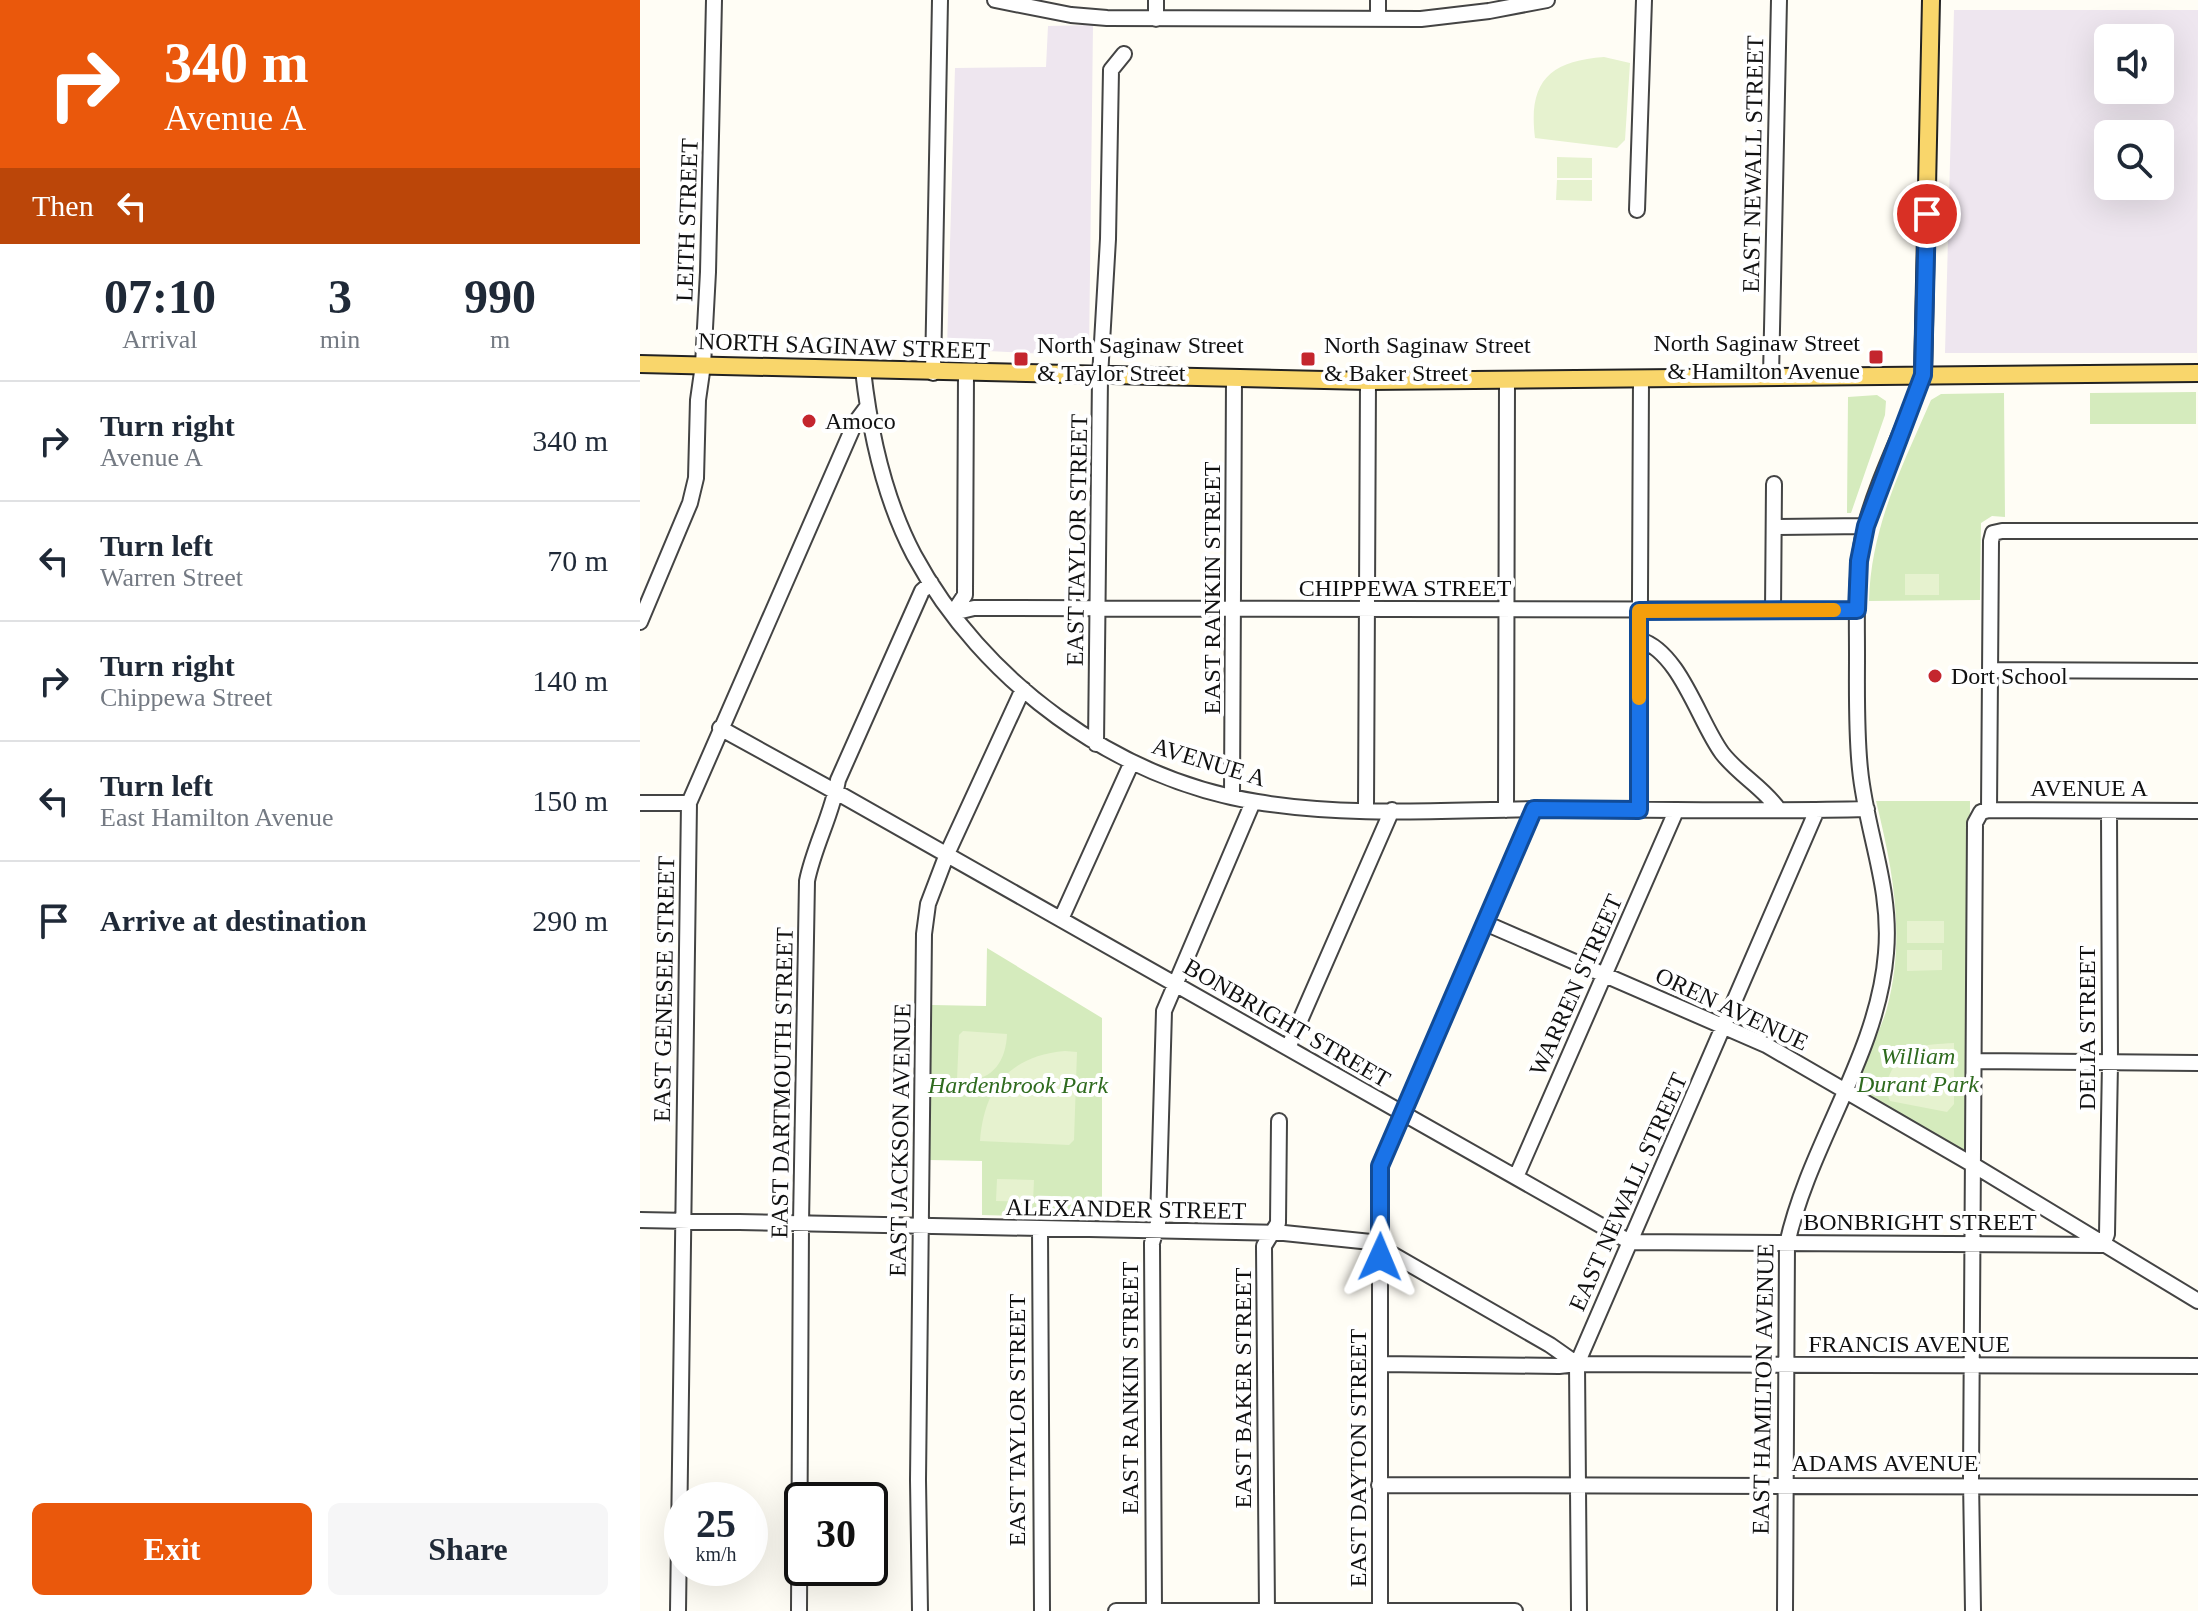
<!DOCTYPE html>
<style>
:root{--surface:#fff;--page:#f6f6f7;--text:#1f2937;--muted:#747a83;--line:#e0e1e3;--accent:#ea580c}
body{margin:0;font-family:Georgia,serif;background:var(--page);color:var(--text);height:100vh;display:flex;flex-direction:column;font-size:30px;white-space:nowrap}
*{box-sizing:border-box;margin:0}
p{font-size:26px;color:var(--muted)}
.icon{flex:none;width:44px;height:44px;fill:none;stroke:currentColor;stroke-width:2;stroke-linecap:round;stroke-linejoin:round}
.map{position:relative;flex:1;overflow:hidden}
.sheet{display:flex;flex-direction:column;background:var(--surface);width:640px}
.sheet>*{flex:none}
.top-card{background:#ea580c;color:#fff;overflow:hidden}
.tools{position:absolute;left:1454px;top:24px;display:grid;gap:16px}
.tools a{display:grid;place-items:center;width:80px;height:80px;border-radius:12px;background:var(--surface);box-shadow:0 8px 32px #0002;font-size:40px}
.speed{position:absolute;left:24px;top:1482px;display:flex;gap:16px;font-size:40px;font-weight:700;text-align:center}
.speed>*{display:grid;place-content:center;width:104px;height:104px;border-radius:50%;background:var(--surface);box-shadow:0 8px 32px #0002;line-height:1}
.speed small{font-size:20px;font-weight:400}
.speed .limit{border:4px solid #111;border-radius:12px;background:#fff;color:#111}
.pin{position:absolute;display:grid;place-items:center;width:68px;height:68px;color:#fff;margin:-34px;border:4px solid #fff;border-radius:50%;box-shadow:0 2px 8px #0007}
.me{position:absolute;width:88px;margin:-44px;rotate:1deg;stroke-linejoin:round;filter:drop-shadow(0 0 6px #0008)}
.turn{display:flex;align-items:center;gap:28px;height:168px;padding:0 32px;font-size:36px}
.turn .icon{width:104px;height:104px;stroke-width:2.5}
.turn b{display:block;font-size:56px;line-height:68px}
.then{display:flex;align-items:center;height:76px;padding:0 32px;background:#0003;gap:16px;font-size:30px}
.eta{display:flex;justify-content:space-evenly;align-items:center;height:136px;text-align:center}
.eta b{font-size:48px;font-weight:700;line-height:56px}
.action{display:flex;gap:16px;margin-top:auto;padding:16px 32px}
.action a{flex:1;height:92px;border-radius:12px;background:var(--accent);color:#fff;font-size:32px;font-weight:700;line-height:92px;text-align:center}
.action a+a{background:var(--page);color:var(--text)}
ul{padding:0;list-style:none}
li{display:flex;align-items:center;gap:24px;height:120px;padding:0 32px;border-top:2px solid var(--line)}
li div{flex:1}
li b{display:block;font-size:30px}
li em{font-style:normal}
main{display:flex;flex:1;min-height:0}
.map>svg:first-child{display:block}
.industrial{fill:#eee6ef;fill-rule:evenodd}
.green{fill:#d5ebbd}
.pitch{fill:#e6f2cf}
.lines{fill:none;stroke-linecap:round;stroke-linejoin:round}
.minor-casing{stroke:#444;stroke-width:18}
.major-casing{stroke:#222;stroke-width:20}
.minor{stroke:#fff;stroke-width:14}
.major{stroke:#f9d66b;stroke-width:16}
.route-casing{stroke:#114b97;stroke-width:20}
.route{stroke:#1a73e8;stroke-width:14}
.slow{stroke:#f59e0b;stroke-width:14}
.poi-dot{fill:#c4262e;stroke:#fff;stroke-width:3}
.labels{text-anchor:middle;stroke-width:8;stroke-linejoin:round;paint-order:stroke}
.street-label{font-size:24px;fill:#111;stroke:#fff}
.poi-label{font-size:24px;fill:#111;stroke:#fff;text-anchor:start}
.park-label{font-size:24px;font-style:italic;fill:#2f6b1f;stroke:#fff}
</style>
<main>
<section class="sheet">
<div class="top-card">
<div class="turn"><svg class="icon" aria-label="right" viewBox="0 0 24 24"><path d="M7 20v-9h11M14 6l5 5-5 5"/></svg><div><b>340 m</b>Avenue A</div></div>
<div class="then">Then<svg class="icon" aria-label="left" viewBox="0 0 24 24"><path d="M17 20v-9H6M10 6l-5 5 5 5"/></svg></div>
</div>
<div class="eta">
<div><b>07:10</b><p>Arrival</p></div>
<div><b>3</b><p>min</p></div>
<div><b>990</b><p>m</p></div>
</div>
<ul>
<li><svg class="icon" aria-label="right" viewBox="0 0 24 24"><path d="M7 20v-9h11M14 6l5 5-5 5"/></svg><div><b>Turn right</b><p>Avenue A</p></div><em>340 m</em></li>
<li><svg class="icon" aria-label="left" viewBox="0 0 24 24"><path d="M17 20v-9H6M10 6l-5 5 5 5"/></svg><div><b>Turn left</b><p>Warren Street</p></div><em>70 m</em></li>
<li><svg class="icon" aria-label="right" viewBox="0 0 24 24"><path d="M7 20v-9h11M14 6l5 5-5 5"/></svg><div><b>Turn right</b><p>Chippewa Street</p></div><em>140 m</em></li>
<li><svg class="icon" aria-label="left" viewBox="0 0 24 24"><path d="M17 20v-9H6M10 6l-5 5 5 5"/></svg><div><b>Turn left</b><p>East Hamilton Avenue</p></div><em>150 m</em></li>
<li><svg class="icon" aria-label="arrive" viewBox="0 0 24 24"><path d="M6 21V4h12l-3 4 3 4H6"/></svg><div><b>Arrive at destination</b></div><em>290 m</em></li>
</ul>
<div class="action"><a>Exit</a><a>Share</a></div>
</section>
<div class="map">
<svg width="1558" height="1611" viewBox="0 0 1558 1611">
<rect width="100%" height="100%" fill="#fffdf5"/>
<!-- industrial -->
<path class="industrial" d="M1314,10h244l-1,343h-252zM1468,38h52v52h-52zM1468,134h52v52h-52z
M453,25l-4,331 -142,-7 8,-281 91,-1 2,-41z"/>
<!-- green -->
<path class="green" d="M1556,392v32h-106v-31z
M1364,393l1,124 -13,-1 -11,7 -1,77 -111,1c2,-75 33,-134 62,-201l10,-6z
M1237,395l9,6 -1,14 -34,98h-4l1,-116z
M1236,801h94l-2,351 -4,2 -106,-66c3,-25 22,-54 29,-80 19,-71 6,-138 -11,-207z
M347,948l115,70v200l-120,-3v-54l-53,-1 3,-155 54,1z"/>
<!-- pitch -->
<path class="pitch" d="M964,57l26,6 -5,77 -8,8 -82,-10c-7,-56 14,-77 69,-81z
M917,157l35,1v20h-35z
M917,180h35v21l-36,-1z
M1265,574h34v21h-34z
M1267,921h37v22h-37z
M1267,950h35v20l-35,1z
M323,1031l44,3c-1,30 -18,51 -50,45l2,-44z
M1314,1043v61l-7,8 -57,-11c-4,-9 -5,-17 -1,-25 14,-32 34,-31 65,-33z
M425,1051l12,1 -3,88 -5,5 -89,-4c4,-53 29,-85 85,-90z
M357,1179l37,1 -1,22 -37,-1z"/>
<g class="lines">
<defs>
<path id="minor" d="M355,0l76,15 36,3 314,1 68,-8 58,-11
M516,19v-19
M738,19v-19
M997,210l7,-210
M223,370c7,63 21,128 51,185 68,126 201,224 343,247 91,15 187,8 280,7 110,0 220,3 330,0
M293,373l7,-373
M1131,376l8,-376
M1134,527l92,-1
M1133,611l1,-127
M313,613l21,-5 883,2
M313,613l12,-18 1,-221
M0,622l50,-119 6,-25 2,-78 5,-35 5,-93 6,-272
M1000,640c40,12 59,82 82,113 17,22 42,35 57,57
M1350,670l208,1
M80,728l125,69 785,445 473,3 4,-11 3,-171 -1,-252
M456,744l4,-367 8,-138 3,-169 13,-16
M592,797l2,-418
M0,803h49
M726,810l2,-429
M866,810l1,-430
M999,810l2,-432
M1349,810l2,-269 2,-8 9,-2h196
M421,919l71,-157
M845,923l281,122 209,121 223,135
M648,1048l104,-238
M1334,1061l224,2
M876,1177l160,-366
M0,1220l644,13 87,9 179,103 27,19
M400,1229l2,382
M740,1364l179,2 18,-2 621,2
M739,1485l819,2
M38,1611l11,-808 166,-380 12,-16
M159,1611l2,-388 6,-342c7,-35 25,-66 31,-101l84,-189 9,-8
M280,1611l-2,-131 6,-546 4,-30 19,-50 76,-165
M476,1611h37
M514,1611l-2,-368 6,-20 6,-212 89,-209
M517,1611h358
M627,1611l-3,-365 14,-23 1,-102
M740,1611v-445l154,-357
M939,1611l-2,-247 240,-554
M1145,1611l2,-367c22,-100 91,-189 99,-291 6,-66 -20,-121 -26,-184 -4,-38 -3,-77 -3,-115 0,-42 -2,-85 8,-127 14,-52 41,-101 58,-152
M1333,1611l-2,-132 4,-656 6,-11 8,-2 209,1"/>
<path id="major" d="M0,364l728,17 830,-8
M1283,375l8,-375"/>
</defs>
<!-- minor casing -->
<use href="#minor" class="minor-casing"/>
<!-- major casing -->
<use href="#major" class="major-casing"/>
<!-- minor -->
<use href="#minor" class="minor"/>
<!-- major -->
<use href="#major" class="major"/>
</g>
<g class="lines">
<defs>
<path id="route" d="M740,1257v-91l154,-357 105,1v-199l218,-1 2,-49 7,-35 57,-151 4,-161"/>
</defs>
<!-- route casing -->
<use href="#route" class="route-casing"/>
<!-- route -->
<use href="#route" class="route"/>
<!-- slow -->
<path class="slow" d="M999,698v-87l195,-1"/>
</g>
<!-- markers -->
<g class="poi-dot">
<rect x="1228" y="349" width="16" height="16" rx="4"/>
<rect x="373" y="351" width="16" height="16" rx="4"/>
<rect x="660" y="351" width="16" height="16" rx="4"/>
<circle cx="169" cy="421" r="8"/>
<circle cx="1295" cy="676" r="8"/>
</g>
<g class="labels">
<!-- street labels -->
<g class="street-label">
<text transform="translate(1113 164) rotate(-89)" y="8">EAST NEWALL STREET</text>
<text transform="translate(47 220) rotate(-88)" y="8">LEITH STREET</text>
<text transform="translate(204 346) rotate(2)" y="8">NORTH SAGINAW STREET</text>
<text transform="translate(437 540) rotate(-89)" y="8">EAST TAYLOR STREET</text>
<text transform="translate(572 588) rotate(-90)" y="8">EAST RANKIN STREET</text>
<text x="765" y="596">CHIPPEWA STREET</text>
<text transform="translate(569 762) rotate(17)" y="8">AVENUE A</text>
<text x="1449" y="796">AVENUE A</text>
<text transform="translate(936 985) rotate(-66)" y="8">WARREN STREET</text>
<text transform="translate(24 989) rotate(-89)" y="8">EAST GENESEE STREET</text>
<text transform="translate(1092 1009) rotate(25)" y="8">OREN AVENUE</text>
<text transform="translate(647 1023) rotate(30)" y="8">BONBRIGHT STREET</text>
<text transform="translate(1447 1028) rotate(-90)" y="8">DELIA STREET</text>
<text transform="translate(142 1083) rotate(-89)" y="8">EAST DARTMOUTH STREET</text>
<text transform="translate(260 1140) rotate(-89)" y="8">EAST JACKSON AVENUE</text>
<text transform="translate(988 1192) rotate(-66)" y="8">EAST NEWALL STREET</text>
<text transform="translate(486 1209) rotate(1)" y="8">ALEXANDER STREET</text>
<text x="1280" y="1230">BONBRIGHT STREET</text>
<text x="1269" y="1352">FRANCIS AVENUE</text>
<text transform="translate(490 1388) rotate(-90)" y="8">EAST RANKIN STREET</text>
<text transform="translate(603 1388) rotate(-90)" y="8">EAST BAKER STREET</text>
<text transform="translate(1123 1389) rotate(-89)" y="8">EAST HAMILTON AVENUE</text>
<text transform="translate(377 1420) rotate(-90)" y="8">EAST TAYLOR STREET</text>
<text transform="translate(718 1458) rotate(-90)" y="8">EAST DAYTON STREET</text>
<text x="1245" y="1471">ADAMS AVENUE</text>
</g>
<!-- poi labels -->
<g class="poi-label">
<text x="1220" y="351" text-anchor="end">North Saginaw Street<tspan x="1220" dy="28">&amp; Hamilton Avenue</tspan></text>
<text x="397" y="353">North Saginaw Street<tspan x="397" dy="28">&amp; Taylor Street</tspan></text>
<text x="684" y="353">North Saginaw Street<tspan x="684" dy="28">&amp; Baker Street</tspan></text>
<text x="185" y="429">Amoco</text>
<text x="1311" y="684">Dort School</text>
</g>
<!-- park labels -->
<g class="park-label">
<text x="1278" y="1064">William<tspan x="1278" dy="28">Durant Park</tspan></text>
<text x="378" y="1093">Hardenbrook Park</text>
</g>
</g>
</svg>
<div class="tools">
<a><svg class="icon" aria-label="sound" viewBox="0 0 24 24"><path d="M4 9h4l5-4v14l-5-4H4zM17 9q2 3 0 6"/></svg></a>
<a><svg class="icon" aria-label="search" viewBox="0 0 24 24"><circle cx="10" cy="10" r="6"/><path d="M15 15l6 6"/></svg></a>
</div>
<div class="speed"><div>25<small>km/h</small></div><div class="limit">30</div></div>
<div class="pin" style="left:1287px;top:214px;background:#d93025"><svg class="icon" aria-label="arrive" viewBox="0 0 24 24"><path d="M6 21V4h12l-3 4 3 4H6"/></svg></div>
<svg class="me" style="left:740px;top:1257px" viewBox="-20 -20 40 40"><path d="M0-17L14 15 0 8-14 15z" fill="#1a73e8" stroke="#fff" stroke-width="4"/></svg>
</div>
</main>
